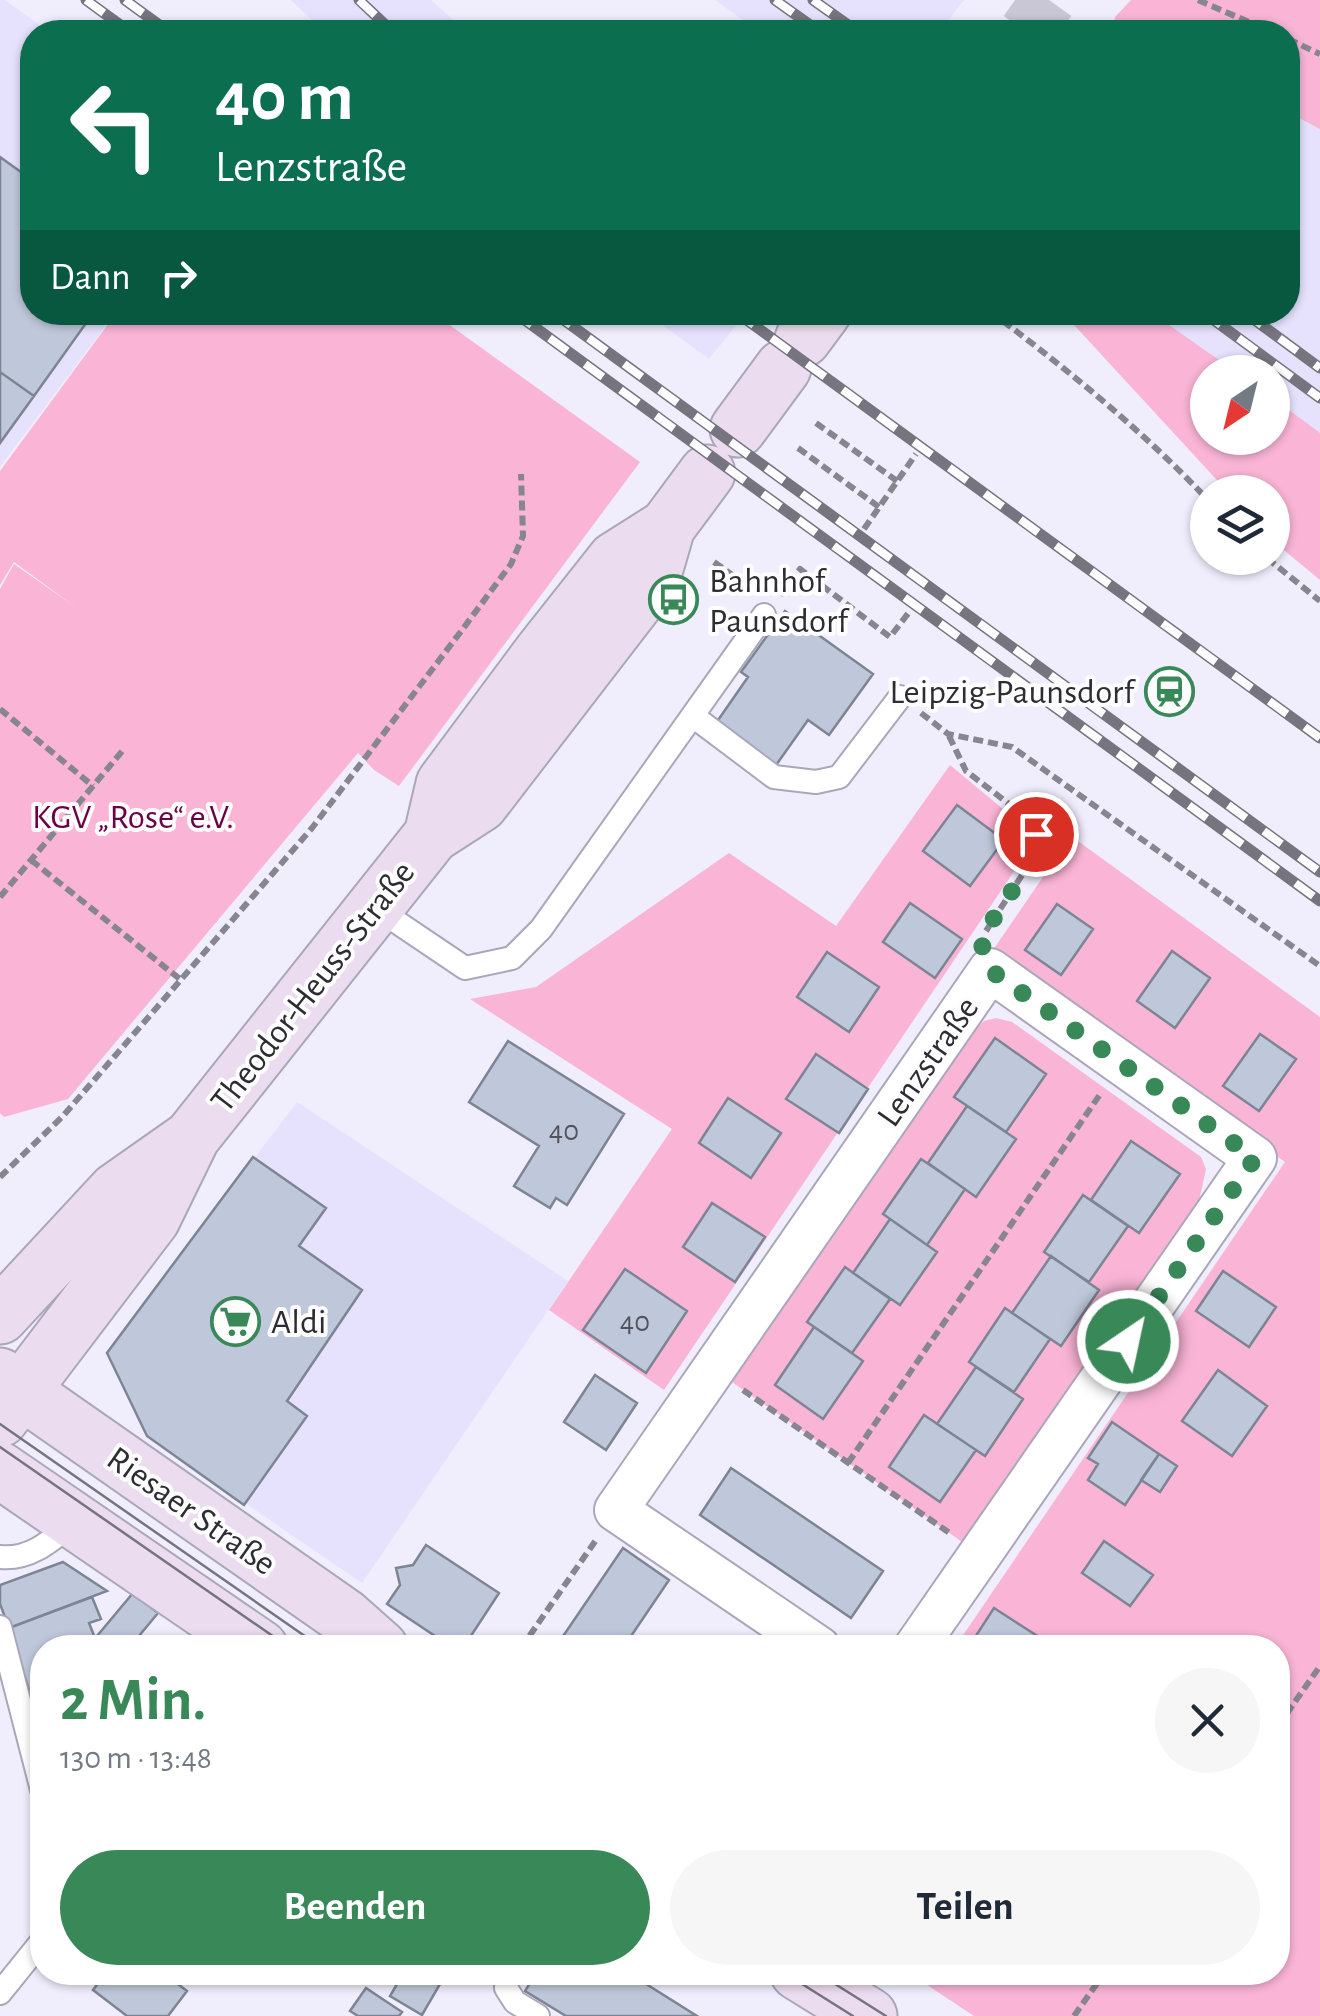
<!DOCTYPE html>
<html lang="de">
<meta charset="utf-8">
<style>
:root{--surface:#fff;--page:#f6f6f7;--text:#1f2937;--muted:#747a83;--accent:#388858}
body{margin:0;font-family:"Alegreya Sans",sans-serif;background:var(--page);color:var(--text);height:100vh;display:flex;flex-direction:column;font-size:38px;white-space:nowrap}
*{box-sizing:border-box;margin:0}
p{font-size:32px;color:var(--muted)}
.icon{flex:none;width:55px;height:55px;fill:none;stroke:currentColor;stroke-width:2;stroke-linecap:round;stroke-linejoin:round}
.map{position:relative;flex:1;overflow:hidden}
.side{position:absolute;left:30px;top:1635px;width:1260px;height:350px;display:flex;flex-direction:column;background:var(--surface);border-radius:40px;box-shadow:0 2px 8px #0004}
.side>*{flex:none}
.hud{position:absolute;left:20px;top:20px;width:1280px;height:305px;border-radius:40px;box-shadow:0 2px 8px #0004;background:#0b6e4f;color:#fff;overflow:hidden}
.needle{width:65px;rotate:215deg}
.tools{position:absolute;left:1190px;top:355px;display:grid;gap:20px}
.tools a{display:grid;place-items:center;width:100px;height:100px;border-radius:50%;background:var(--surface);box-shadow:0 2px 8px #0004;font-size:50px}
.pin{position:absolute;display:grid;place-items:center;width:85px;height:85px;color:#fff;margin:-42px;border:5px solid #fff;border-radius:50%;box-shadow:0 2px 10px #0007}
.me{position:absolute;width:110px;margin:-55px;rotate:34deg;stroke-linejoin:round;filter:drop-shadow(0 0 8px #0008)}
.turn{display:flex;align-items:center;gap:35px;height:210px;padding:0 30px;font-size:45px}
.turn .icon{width:130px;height:130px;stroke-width:2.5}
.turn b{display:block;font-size:70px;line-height:85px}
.then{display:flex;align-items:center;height:95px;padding:0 30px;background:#0003;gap:20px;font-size:38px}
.round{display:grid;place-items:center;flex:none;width:105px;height:105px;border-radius:52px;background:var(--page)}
.summary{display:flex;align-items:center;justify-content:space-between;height:170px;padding:0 30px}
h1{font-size:60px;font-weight:700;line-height:75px;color:var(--accent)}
.button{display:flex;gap:20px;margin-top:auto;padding:20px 30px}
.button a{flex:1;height:115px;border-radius:60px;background:var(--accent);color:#fff;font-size:40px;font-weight:700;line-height:115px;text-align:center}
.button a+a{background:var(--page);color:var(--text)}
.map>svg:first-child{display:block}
.built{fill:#e6e1fd}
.green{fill:#fab4d6}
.building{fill:#bfc8da;stroke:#7d8595;stroke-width:2.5}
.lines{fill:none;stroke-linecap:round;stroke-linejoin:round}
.secondary-tunnel{stroke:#c9c6d5;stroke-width:55;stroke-dasharray:55 28;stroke-linecap:butt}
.service-casing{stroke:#aaa7ba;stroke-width:26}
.minor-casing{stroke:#aaa7ba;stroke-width:46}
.secondary-casing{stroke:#aaa7ba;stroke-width:59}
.path{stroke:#878590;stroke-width:6;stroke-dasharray:10 5;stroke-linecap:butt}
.service{stroke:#fff;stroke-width:22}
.minor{stroke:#fff;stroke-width:42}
.secondary{stroke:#ecdcef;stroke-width:55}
.tram{stroke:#76757f;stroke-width:2.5}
.rail-casing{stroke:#76757f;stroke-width:11}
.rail{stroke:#fdfdfd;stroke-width:8;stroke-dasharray:22;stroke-linecap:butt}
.route{stroke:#388858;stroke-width:18;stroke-dasharray:0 32.4}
.labels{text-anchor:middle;stroke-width:8;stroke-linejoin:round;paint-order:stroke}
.number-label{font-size:30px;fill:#52535d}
.poi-label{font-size:35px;fill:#2d2c33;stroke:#fdfdfd;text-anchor:start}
.park-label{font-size:35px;fill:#6a0046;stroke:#fdfdfd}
.street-label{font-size:35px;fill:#2d2c33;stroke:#fdfdfd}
</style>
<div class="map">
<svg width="1320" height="2016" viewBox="0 0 1320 2016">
<rect width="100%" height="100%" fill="#f0edfd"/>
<!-- built -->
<path class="built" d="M0,0h5l44,32h-17v280l83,1 -115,154z
M291,0h140l36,32h-143z
M715,0h249l-25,32h-179z
M1288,50l32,15v420l-48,-47v-66h-64l-126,-59 206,-1z
M646,313h100l-37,46z
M297,1102l271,179 -206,302 -215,-147 -40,-83z"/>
<!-- green -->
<path class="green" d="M1131,0h189v129l-32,-17v-80h-159l-15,-7 1,-8z
M117,312l316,1 207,149 -241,324 -25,-16 -16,-17 -290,346 -64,18 -4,-4v-524l14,-25 60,42 -60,-44 -14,23v-114z
M1063,313h89l84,59h-28v66h64l1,-40 47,35v147l-47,-39 -1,-49h-44z
M950,765l77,64 -4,29 -359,532 -115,-80 123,-181 -202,-130 66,-12 193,-134 107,73z
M1071,836l249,181v999h-346l-65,-43 369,-1v-324l-323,-1 330,-485 -294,-209z
M996,1018l16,4 189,135 5,12 -7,32 -231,345 -236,-164 240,-350 12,-11z"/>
<!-- building -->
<path class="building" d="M0,157l32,23v132h62l-60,84 -34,-24z
M0,372l34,24 -34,47z
M785,611l88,63 -44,61 -21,-15 -34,48 -60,-42 34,-49 -7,-5z
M957,805l47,35 -34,46 -47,-35z
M910,903l52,36 -27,39 -52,-36z
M1057,904l36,25 -32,46 -36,-25z
M1172,951l38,27 -35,50 -38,-27z
M827,952l52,35 -30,45 -52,-35z
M1260,1034l36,25 -37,52 -36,-25z
M995,1038l51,36 -40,58 -52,-35z
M508,1041l116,73 -57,91 -11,-7 -6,10 -36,-22 25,-40 -70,-44z
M816,1054l52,35 -29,44 -53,-34z
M728,1098l53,35 -30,45 -52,-35z
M967,1106l49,33 -40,58 -48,-34z
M1131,1141l49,33 -41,59 -48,-33z
M253,1157l73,51 -27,38 63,44 -75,111 20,15 -63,89 -97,-69 -40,-83z
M921,1159l44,30 -38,56 -44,-31z
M1083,1195l45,31 -39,56 -45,-30z
M712,1203l53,34 -30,45 -52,-35z
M890,1219l47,33 -37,53 -47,-32z
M1051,1256l48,34 -38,56 -49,-33z
M845,1267l45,32 -38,54 -45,-31z
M625,1269l62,42 -41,62 -63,-43z
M1223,1271l53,36 -27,40 -53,-36z
M1005,1308l45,31 -36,53 -45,-30z
M814,1327l49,34 -40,58 -48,-34z
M976,1367l47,32 -38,57 -48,-32z
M1218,1370l49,36 -35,50 -50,-35z
M595,1375l42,28 -31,47 -42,-28z
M924,1415l52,35 -36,52 -51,-35z
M1112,1422l47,32 -34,51 -37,-25 10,-16 -10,-6z
M1159,1454l18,12 -17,26 -19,-12z
M731,1468l152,103 -32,47 -151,-103z
M1104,1541l49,34 -23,31 -48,-33z
M426,1545l73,48 -36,55h-10l-66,-44 13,-19 -4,-17 17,-3z
M623,1548l46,32 -46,68h-68z
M63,1562l44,29 -98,37 -9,-24v-19z
M133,1593l25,20 -29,35h-42z
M92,1597l9,22 -12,4 6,15 -8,10h-45v82l-33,-102z
M994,1608l48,31 -5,9h-69z
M107,1972h55l25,19 -19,25h-41l-34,-26z
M404,1972h43l-25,43 -32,-19z
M537,1972h90l70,44h-131l-41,-25z
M366,1988l36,24 -3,4h-41l-8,-5z"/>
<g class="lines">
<!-- secondary-tunnel -->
<path class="secondary-tunnel" d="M1026,32l23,-32"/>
<defs>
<path id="service" d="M693,716l81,61 42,5 23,-5 61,-80
M376,908l89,60 47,-10 29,-29 223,-314
M0,1557c31,3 52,-17 75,-36
M0,1627l42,163
M509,1972l-3,16 9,14 23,14
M0,1993l42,-52"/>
<path id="minor" d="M819,1648l-203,-138 374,-540 265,188 -340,490"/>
<path id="secondary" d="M803,339l20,-27
M738,429l45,-61
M432,835l12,-51 99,-133 72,-91 52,-33
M0,1316l116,-125 74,-52
M0,1376l345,241 35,31
M0,1419l152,-200 40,-82 240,-302 48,-31 171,-222 16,-55 40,-54
M0,1470l260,178
M798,1972l71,44"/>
</defs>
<!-- service casing -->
<use href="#service" class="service-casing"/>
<!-- minor casing -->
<use href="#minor" class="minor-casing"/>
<!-- secondary casing -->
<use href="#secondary" class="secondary-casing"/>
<!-- path -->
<path class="path" d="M1198,0l74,32
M1288,39l32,15
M991,312c77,58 151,118 217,188
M816,423l81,58
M798,448l81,59
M864,529l52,-75
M1267,558l53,43
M714,562l38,27
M780,595l20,-26 90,68 20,-26
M0,709l93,77
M921,713l27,21 64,13 308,219
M949,736l17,35 64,49 6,13 -1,22 -49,76
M31,860l150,120
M0,897l124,-148
M0,1177l63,-61 249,-288 150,-198 49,-66 12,-28 -2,-62
M743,1390l208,144
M848,1463l253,-370
M521,1648l75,-108
M1278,1726l42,-60
M1074,2016l31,-44"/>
<!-- service -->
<use href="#service" class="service"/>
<!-- minor -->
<use href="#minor" class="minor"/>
<!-- secondary -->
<use href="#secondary" class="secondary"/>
<!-- tram -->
<path class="tram" d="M0,1424l322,224
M0,1447l290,201
M783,1972l70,44
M816,1972l70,44"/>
<defs>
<path id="rail" d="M86,0l44,32
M125,0l44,32
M359,0l34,32
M775,0l45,32
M813,0l45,32
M514,312l806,589
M553,312l767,560
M736,312l584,426
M1203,312l117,86
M1244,312l76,56"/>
</defs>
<!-- rail casing -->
<use href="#rail" class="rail-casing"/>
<!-- rail -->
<use href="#rail" class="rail"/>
</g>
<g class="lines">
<!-- route -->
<path class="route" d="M1036,834v21l-56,84 10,31 265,188 -127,183"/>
</g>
<!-- icons -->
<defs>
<symbol id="bus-ring" viewBox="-11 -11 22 22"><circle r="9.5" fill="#fdfdfd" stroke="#388858" stroke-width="1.5"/><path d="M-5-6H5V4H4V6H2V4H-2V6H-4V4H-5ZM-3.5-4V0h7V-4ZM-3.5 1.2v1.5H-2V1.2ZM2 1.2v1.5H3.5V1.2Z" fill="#388858"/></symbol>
<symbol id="station-ring" viewBox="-11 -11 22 22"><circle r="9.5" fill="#fdfdfd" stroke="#388858" stroke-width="1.5"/><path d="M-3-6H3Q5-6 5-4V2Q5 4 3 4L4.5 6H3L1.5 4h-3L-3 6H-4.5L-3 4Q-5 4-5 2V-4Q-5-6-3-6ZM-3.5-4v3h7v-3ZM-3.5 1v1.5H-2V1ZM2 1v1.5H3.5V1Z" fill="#388858"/></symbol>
<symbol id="supermarket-ring" viewBox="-11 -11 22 22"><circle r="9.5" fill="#fdfdfd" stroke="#388858" stroke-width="1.5"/><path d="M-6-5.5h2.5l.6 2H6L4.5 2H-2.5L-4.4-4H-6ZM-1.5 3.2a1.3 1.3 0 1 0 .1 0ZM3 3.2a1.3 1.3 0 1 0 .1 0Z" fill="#388858"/></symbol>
</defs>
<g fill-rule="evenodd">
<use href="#bus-ring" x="646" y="572" width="55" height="55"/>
<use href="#station-ring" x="1142" y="664" width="55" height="55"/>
<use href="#supermarket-ring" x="208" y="1294" width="55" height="55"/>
</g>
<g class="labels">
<!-- number labels -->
<g class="number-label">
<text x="564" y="1140">40</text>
<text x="635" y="1331">40</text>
</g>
<!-- poi labels -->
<g class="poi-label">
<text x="709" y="592">Bahnhof<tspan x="709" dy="40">Paunsdorf</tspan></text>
<text x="1134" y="703" text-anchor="end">Leipzig-Paunsdorf</text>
<text x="271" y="1333">Aldi</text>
</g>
<!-- park labels -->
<g class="park-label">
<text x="133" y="828">KGV „Rose“ e.V.</text>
</g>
<!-- street labels -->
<g class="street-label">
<text transform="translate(312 986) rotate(-52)" y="12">Theodor-Heuss-Straße</text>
<text transform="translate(927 1061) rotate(-55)" y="12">Lenzstraße</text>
<text transform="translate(192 1510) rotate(35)" y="12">Riesaer Straße</text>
</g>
</g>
</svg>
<div class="tools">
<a><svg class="needle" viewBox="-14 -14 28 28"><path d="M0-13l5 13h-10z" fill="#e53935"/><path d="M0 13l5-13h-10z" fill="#747a83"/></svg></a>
<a><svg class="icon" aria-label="layers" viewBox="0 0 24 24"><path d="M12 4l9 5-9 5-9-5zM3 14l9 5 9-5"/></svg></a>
</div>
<div class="pin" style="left:1036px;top:834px;background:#d93025"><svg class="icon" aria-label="arrive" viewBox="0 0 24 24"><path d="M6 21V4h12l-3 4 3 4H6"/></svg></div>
<svg class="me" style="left:1128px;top:1341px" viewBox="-20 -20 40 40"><circle r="17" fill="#388858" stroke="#fff" stroke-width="3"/><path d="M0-11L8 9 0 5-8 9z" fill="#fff"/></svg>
<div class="hud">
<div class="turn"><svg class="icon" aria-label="left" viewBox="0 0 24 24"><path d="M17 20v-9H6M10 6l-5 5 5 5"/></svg><div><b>40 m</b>Lenzstraße</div></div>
<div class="then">Dann<svg class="icon" aria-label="right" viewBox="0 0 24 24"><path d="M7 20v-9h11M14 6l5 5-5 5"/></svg></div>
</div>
<section class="side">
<div class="summary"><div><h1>2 Min.</h1><p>130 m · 13:48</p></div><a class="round"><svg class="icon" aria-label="close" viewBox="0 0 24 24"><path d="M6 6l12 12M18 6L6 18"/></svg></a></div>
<div class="button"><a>Beenden</a><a>Teilen</a></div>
</section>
</div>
